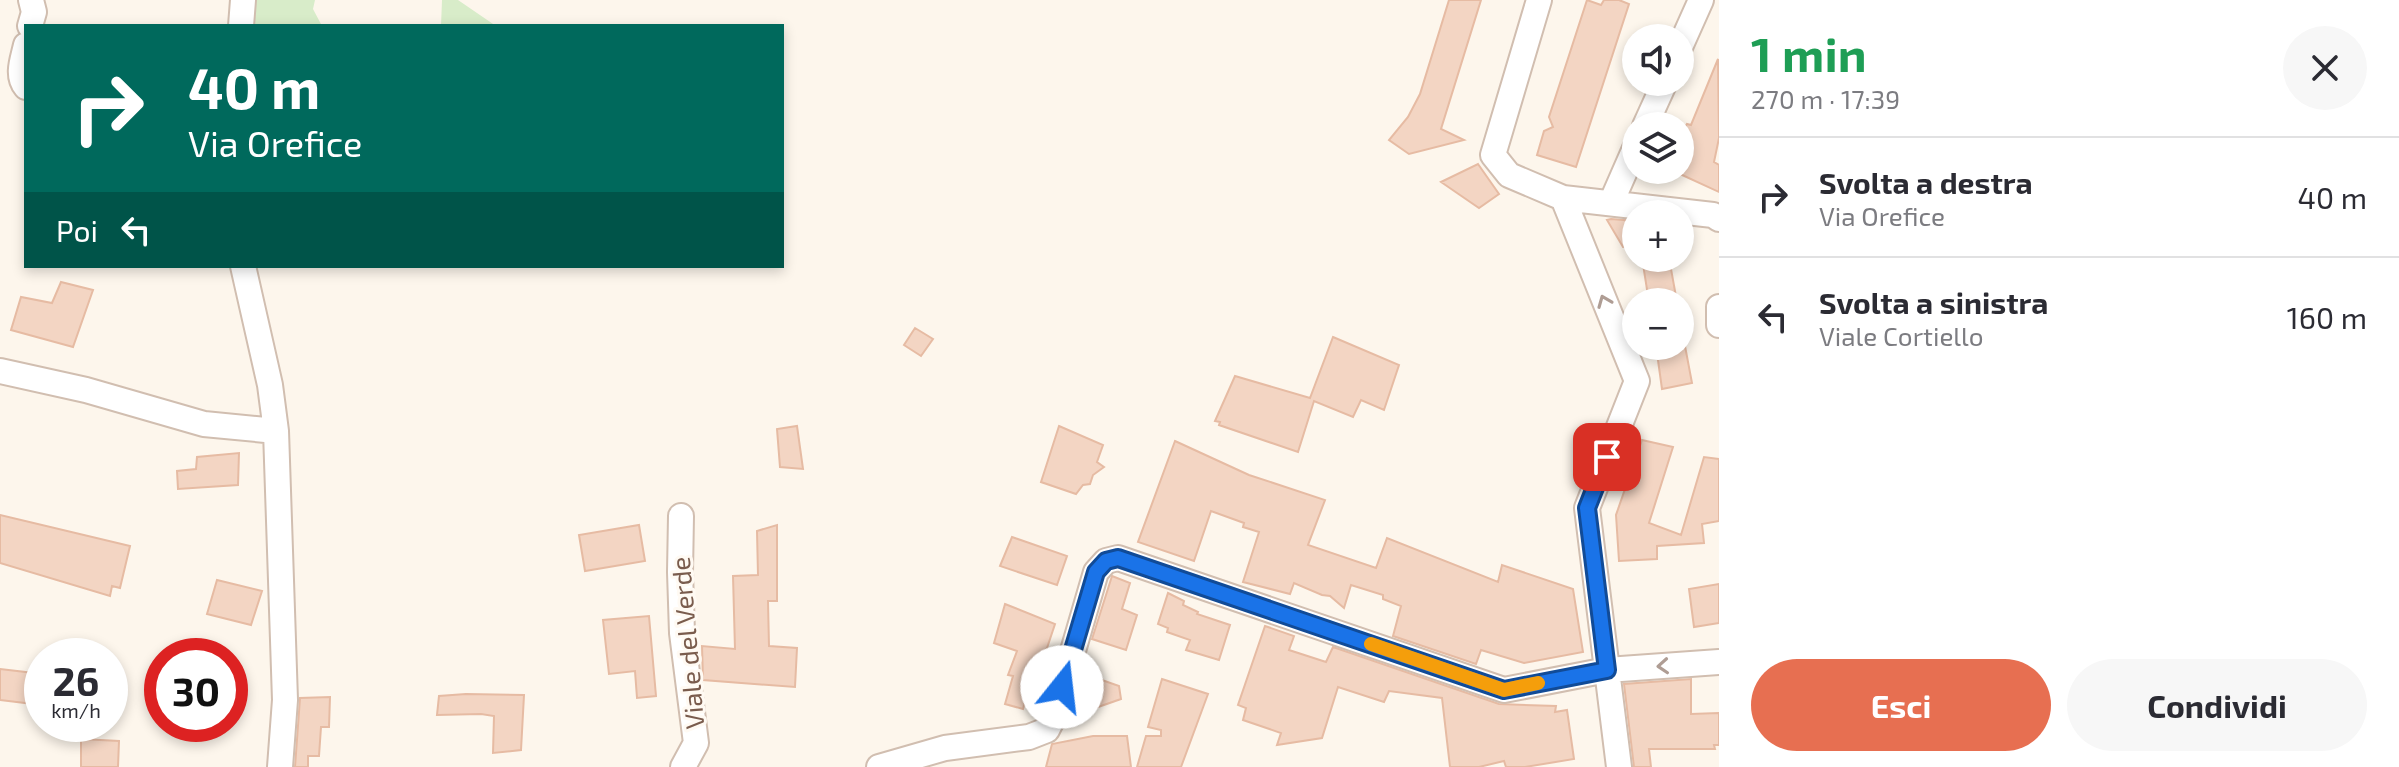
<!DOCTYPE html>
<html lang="it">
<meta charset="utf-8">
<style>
:root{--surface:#fff;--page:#f7f7f7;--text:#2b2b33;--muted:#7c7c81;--line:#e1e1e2;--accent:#e76f51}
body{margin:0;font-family:"Exo 2",sans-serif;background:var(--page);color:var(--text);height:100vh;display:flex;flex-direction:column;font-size:30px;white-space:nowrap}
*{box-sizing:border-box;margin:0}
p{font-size:26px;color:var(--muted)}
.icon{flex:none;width:44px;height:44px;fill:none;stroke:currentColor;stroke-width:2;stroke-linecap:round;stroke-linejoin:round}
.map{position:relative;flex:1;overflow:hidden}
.panel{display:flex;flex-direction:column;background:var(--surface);width:680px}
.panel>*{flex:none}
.guide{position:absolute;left:24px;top:24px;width:760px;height:244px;border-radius:0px;box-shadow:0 4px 12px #0003;background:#00695c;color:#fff;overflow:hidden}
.fabs{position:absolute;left:1622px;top:24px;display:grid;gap:16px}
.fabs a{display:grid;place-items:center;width:72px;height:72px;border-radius:50%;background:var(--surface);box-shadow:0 4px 12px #0003;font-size:40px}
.speed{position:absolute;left:24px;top:638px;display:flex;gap:16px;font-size:40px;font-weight:700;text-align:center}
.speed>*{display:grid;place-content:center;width:104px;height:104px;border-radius:50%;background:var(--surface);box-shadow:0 4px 12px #0003;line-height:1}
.speed small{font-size:20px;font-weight:400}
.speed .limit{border:12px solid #d22;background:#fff;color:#111}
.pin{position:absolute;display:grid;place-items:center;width:68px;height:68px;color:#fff;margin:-34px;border-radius:16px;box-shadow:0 4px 12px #0006}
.me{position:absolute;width:88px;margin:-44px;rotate:16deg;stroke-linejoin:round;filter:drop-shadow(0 0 6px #0008)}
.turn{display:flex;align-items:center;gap:28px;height:168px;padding:0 32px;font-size:36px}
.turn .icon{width:104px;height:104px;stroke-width:2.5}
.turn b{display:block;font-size:56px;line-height:68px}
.then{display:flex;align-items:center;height:76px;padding:0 32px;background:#0003;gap:16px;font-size:30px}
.round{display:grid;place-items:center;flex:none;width:84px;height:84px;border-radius:42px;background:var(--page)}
.head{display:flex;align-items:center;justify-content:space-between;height:136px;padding:0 32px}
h1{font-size:48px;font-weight:700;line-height:60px;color:#1e9e55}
.button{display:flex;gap:16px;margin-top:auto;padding:16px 32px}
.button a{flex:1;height:92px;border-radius:48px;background:var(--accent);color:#fff;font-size:32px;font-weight:700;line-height:92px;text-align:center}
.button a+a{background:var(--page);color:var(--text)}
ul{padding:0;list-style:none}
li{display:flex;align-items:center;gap:24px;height:120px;padding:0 32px;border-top:2px solid var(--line)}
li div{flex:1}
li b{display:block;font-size:30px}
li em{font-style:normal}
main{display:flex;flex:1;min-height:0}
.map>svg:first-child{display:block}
.green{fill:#d8ecc9}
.building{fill:#f3d5c3;stroke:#e6bba3;stroke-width:2}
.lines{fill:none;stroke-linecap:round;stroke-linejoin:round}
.minor-casing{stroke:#d1beb0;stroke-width:28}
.minor{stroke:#fff;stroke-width:24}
.oneway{stroke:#af9d94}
.route-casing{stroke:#114b97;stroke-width:20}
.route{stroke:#1a73e8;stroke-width:14}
.slow{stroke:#f59e0b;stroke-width:14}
.labels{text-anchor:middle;stroke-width:6;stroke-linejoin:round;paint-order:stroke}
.street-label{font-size:26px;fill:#7a5c4d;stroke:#fffaf3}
</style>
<main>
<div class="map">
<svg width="1719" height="767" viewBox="0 0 1719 767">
<rect width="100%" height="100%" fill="#fdf6ec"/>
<!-- green -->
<path class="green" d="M253,0h62l-2,9 9,17h-72z
M442,0h16l38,26h-55z"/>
<!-- building -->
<path class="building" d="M1449,0h32l-40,129 23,11 -55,14 -20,-14 19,-23 12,-23z
M1587,0l14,5 3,-5h15l10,4 -53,163 -39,-12 7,-24 9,-4 -4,-10z
M1718,59l1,79 -5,24 5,3v27l-39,-18v-39l7,-11 4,1z
M1478,164l21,30 -20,14 -38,-26z
M1611,219l25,2v24l-13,2 -16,-27z
M1642,258h27l8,44h-28z
M61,282l32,8 -20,57 -62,-17 10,-33 31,6z
M915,328l18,11 -12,17 -17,-11z
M1333,337l66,28 -15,45 -23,-10 -8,17 -39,-16 -16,51 -79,-27 1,-3 -5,-1 20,-45 75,22z
M1656,346h29l7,37 -30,6z
M797,426l6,43 -23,-2 -3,-38z
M1059,426l44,19 -6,17 7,5 -11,8 -3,9 -7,1 -7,9 -35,-12z
M1642,440l31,7 -24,76 32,12 23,-78 15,2v62l-17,3 2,19 -47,3v13l-38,2 -3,-46z
M1175,441l74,34 76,25 -17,45 68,23 11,-30 111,44 4,-17 71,24 10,63 -59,11 -43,-13 -5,14 -83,-28 8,-30 -18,-7v-4l-32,-10 -7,23 -14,-12 -8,-1 -28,-12 -4,11 -47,-12 16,-50 -16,-5 1,-4 -33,-12 -17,50 -56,-19z
M239,453l-1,32 -60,4 -1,-18 19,-2 1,-12z
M0,515l130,31 -10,42 -8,-2 -2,10 -110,-33z
M639,525l6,36 -60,10 -6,-36z
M777,525v76h-9l1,45 28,2 -2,39 -92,-7 -1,-34 33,3 -2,-73 25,-1 -1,-44z
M1012,537l55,19 -10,29 -57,-19z
M1112,576l18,7 -8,26 15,6 -11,35 -34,-11z
M217,580l45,11 -11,34 -44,-11z
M1719,584v39l-25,4 -5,-38z
M1168,593l16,8 -1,4 15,7 -1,2 33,11 -11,35 -33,-10 4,-10 -23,-8 1,-4 -10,-4z
M1005,604l50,20 -12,36 7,2 -13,39 -11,-3 -3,11 -18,-5 8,-28 -5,-1 9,-24 -23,-8z
M649,616l7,80 -19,2 -2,-27 -26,3 -6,-54z
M1265,626l29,10 -5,14 37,12 7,-15 166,57 57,2 -1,6 12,-2 7,49 -49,8h-19l-2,-6 -25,6h-29l-8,-69 -53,-7 -5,11 -46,-15 -16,51 -45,7 4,-12 -38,-13 3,-12 -8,-3z
M0,669l42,5v31l-42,-5z
M1082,673l37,13 2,13 -43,15 -1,-23z
M1162,679l46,15 -27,73h-44l9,-31h15v-6l-13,-3z
M1691,679v35l28,-1v32h-5l1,4h-66l2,18h-17l-10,-83z
M466,694l58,1 -3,55 -28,3 1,-37 -13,-2 -44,1 2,-19z
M330,697l-1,30h-8l-2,29h-11v11h-13l5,-69z
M1093,736h34l4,31h-85l6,-23z
M81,739l38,2 -1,26h-37z"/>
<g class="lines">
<defs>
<path id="minor" d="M1539,0l-46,155 16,20 54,23 150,17 6,4
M30,26l4,-14 -3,-12
M241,26l2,-26
M26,45c-3,14 -10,30 0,42
M1680,47l21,-47
M1645,126l20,-44
M1563,198l74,183 -50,127 32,259
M1611,203l25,-57
M243,266l27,119 6,46 9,269 -5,67
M1719,307v18
M0,371l86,19 118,34 72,7
M681,516l-1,56 2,61 14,110 -13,24
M879,767l66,-19 84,-11 18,-7 7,-14 42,-144 10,-11 12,-3 386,132 103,-20 112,-8"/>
</defs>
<!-- minor casing -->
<use href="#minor" class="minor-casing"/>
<!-- minor -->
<use href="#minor" class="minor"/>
</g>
<!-- one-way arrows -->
<defs><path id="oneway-chevron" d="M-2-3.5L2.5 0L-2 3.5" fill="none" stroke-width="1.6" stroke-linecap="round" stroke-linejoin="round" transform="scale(2)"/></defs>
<g class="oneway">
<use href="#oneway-chevron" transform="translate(1604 301) rotate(-112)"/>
<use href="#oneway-chevron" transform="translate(1663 666) rotate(176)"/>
</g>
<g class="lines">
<defs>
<path id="route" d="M1062,687l34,-115 10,-11 12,-3 386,132 103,-20 -20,-162 20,-51"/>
</defs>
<!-- route casing -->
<use href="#route" class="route-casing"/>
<!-- route -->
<use href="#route" class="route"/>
<!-- slow -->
<path class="slow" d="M1371,644l133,46 34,-7"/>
</g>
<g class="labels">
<!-- street labels -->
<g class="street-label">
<text transform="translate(688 643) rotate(-95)" y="9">Viale del Verde</text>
</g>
</g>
</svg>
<div class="fabs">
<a><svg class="icon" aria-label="sound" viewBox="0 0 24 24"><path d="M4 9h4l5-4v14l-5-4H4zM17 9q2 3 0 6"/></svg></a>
<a><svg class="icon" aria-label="layers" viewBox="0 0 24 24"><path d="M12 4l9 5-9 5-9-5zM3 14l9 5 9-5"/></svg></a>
<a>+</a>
<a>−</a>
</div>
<div class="speed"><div>26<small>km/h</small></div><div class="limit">30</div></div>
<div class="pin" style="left:1607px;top:457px;background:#d93025"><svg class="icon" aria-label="arrive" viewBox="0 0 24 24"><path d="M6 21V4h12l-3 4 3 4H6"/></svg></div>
<svg class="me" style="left:1062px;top:687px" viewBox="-20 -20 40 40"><circle r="19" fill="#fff"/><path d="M0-13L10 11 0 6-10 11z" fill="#1a73e8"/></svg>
<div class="guide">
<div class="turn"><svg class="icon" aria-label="right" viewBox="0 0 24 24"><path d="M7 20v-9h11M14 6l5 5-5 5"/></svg><div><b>40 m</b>Via Orefice</div></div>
<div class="then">Poi<svg class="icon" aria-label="left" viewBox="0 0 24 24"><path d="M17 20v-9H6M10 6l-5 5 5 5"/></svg></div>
</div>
</div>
<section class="panel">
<div class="head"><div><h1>1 min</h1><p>270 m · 17:39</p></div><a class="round"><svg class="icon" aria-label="close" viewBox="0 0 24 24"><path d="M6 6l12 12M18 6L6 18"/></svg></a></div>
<ul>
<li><svg class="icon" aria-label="right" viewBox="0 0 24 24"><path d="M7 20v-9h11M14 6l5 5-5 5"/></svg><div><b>Svolta a destra</b><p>Via Orefice</p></div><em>40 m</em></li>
<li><svg class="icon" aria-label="left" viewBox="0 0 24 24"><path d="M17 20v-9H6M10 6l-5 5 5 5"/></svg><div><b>Svolta a sinistra</b><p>Viale Cortiello</p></div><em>160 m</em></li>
</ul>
<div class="button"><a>Esci</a><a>Condividi</a></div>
</section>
</main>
